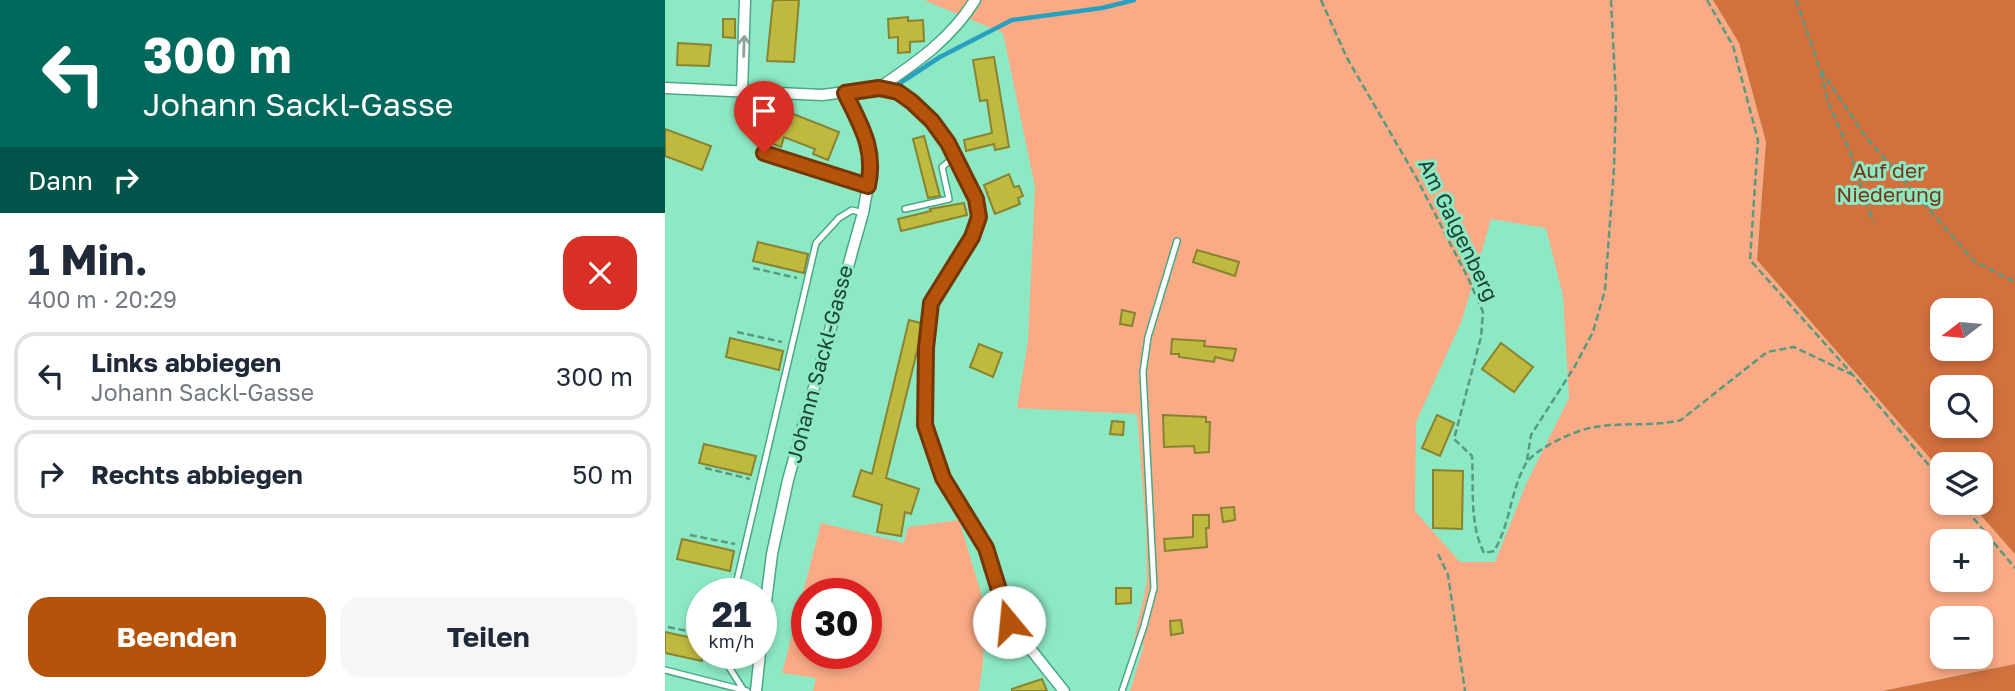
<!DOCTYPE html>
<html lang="de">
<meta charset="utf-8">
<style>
:root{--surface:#fff;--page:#f6f6f7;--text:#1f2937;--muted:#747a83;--line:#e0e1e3;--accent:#b45309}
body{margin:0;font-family:"Golos Text",sans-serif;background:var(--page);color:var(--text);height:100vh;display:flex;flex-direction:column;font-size:26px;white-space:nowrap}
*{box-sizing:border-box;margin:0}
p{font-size:23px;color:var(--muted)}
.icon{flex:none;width:38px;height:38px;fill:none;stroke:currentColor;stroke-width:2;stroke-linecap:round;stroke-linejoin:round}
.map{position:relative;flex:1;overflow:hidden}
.details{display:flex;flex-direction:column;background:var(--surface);width:665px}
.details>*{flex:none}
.banner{background:#00695c;color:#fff;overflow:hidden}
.needle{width:46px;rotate:254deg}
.controls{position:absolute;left:1265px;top:298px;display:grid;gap:14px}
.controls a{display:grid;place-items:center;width:63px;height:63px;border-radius:14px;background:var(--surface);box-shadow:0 4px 10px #0003;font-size:35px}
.speed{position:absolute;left:21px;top:578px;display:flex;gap:14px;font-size:35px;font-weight:700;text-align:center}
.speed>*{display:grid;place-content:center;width:91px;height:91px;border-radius:50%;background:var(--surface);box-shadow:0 4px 10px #0003;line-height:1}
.speed small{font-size:18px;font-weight:400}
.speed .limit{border:10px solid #d22;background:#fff;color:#111}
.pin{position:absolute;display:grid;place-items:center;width:60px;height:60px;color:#fff;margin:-72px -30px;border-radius:50% 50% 50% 0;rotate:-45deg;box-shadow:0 0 7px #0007}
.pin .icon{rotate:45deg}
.me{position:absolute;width:77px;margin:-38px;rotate:343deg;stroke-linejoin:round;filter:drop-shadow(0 0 5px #0008)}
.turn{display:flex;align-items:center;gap:24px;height:147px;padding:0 28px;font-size:32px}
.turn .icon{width:91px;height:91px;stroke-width:2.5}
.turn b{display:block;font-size:49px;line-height:60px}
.then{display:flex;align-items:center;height:66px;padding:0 28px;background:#0003;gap:14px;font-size:26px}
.round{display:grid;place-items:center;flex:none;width:74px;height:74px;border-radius:21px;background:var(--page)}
.head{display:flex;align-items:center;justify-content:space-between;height:119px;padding:0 28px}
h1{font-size:42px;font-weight:700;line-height:52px}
.button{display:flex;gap:14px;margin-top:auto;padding:14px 28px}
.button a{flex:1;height:80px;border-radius:21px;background:var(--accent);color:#fff;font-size:28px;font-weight:700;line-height:80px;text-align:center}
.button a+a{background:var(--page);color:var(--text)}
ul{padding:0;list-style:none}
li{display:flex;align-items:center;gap:21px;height:88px;margin:0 14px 10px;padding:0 14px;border:4px solid var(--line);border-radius:21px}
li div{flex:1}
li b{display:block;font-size:26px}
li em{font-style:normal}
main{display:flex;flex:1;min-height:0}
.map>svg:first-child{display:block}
.green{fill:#faab86;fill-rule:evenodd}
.forest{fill:#d3713e;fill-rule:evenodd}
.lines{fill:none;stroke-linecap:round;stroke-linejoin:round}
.stream{stroke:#28a0bf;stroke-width:4.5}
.building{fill:#c0b940;stroke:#888331;stroke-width:2}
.service-casing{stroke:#4aa785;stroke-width:8}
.minor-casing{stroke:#4aa785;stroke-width:13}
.path{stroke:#579a7f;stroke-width:2.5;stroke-dasharray:7 3.5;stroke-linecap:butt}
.service{stroke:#fff;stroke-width:5}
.minor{stroke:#fff;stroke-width:10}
.oneway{stroke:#8ea19a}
.route-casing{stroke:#753606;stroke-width:18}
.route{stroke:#b45309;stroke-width:12}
.labels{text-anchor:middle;stroke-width:6;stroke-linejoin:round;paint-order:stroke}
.park-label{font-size:21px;fill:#773613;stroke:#8de9c4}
.street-label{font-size:21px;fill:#1c4334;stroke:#8de9c4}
</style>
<main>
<section class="details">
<div class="banner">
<div class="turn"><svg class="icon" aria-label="left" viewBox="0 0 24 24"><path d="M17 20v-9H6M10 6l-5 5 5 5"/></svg><div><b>300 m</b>Johann Sackl-Gasse</div></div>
<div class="then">Dann<svg class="icon" aria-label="right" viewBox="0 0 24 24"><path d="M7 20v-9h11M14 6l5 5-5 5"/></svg></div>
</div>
<div class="head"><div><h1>1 Min.</h1><p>400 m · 20:29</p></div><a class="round" style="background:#d93025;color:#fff"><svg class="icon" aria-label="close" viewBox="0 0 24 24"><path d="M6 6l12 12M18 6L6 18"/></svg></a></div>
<ul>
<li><svg class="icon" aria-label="left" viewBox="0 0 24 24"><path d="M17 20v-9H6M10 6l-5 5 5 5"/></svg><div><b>Links abbiegen</b><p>Johann Sackl-Gasse</p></div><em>300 m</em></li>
<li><svg class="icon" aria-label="right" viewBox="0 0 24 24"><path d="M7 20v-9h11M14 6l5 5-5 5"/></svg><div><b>Rechts abbiegen</b></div><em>50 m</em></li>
</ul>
<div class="button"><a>Beenden</a><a>Teilen</a></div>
</section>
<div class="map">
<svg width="1350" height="691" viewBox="0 0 1350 691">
<rect width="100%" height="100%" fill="#8de9c4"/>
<!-- green -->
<path class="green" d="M259,0h789l26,43 27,99 -9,118 185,212 1,30h26l46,52v110l-133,27h-752l14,-46 -10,-5 13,-58 -1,-52 -9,-116 -120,-6 11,-67 7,-154 -32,-154zM826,219l55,9 17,68 6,102 -42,84 -32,80h-35l-45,-51 1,-89 46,-102zM1278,541h38v38h-38zM1278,618h38v38h-38z
M294,520l26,86 -2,56 -4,29h-166l3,-13 -34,-5 39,-150 83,20 4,-16zM142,593h59v60h-59z"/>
<!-- forest -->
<path class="forest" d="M1048,0h302v554l-46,-52h12v-38h-38l-1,8 -185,-212 9,-118 -27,-99zM1278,310h38v38h-38zM1278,387h38v38h-38z
M1350,664v27h-133z"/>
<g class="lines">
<!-- stream -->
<path class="stream" d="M232,85l43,-28 72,-37 90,-12 32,-8"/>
</g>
<!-- building -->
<path class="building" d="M112,0h22l-5,62 -27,-1 6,-60z
M243,17v4l15,-1 1,21 -14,1v10l-12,1v-16l-9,1 -1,-19z
M58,19h12v19l-12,-1z
M13,43l33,2 -2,21 -32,-1z
M329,57l15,90 -14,3 -1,-6 -28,7 -2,-11 28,-7 -5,-33 -7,1 -7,-41z
M113,108l61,24 -11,28 -15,-6 2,-5 -31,-12 -3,10 -16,-6 4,-8 -4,-2 7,-17 4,2z
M0,129l46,17 -9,24 -37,-14z
M259,136l16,60 -12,2 -15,-59z
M344,174l5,13 5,-1 4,10 -5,2 2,6 -25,10 -11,-29z
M299,203l3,12 -66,16 -3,-12 33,-8 -1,-2z
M93,242l50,12 -4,19 -51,-12z
M532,250l42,12 -4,14 -42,-14z
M457,310l13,3 -3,13 -12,-2z
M244,320l12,3 -2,20 -33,135 33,11 -8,25 -6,-2 -4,24 -24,-4 5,-27 -29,-9 8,-26 11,4z
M65,338l53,13 -4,19 -53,-13z
M507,339l33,2 -1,5 32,3 -3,12 -18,-4 -1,5 -35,-5v-3h-8z
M836,343l32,24 -19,25 -32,-23z
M314,344l23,9 -9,24 -23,-10z
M498,415l43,2v5h4l-1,30 -14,1 -1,-7 -30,1z
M772,415l17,8 -14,33 -18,-8z
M447,421l12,1 -1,13 -13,-1z
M39,444l52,12 -5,19 -52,-12z
M768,470l30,1 -1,58 -29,-1z
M569,507l1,13 -12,2 -2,-14z
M528,515h16v13h-3l1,19 -42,4 -1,-12 29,-2z
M17,539l52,12 -4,20 -53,-12z
M451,588h15v15l-15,1z
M516,620l2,13 -12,2 -1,-14z
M0,632l37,8v21l-37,-8z
M377,679l5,12h-35v-2z"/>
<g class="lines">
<defs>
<path id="service" d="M98,153l105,33
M240,209l44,-10 -7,-32 14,-11
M69,593l82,-350 23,-25 13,-8 11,3
M58,653l4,11 16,25
M0,670l82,21
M457,691l22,-65 10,-38 -11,-216 5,-35 29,-96"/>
<path id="minor" d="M0,88l157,7 57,-7 19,4 14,10 20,19 16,22 22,39 6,17 3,18 -7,20 -41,66 -5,45 -1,77 18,53 43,70 23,74 55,69
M214,88c38,-26 72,-49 96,-88
M77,92l3,-92
M96,641l11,-87 16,-74 75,-267 8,-44 -3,-28 -23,-47
M91,691l4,-38"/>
</defs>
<!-- service casing -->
<use href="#service" class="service-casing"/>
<!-- minor casing -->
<use href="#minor" class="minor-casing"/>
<!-- path -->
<path class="path" d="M656,0l26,58 69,119 52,101 15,34 -2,25 -27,102 18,17c2,32 -3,67 12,97l10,-2c16,-26 16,-58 31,-86 8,-16 53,-36 70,-38 29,-5 58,0 86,-7l86,-68 27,-5 59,28
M1042,0l26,46 25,94 -8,120 103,115 90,107
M1131,0l24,69 45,67 109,125 41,21
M1156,72l7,30 22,50 23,70
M88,268l44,10
M72,332l45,10
M862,460l4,-25 44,-69 18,-34 12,-42 9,-122 2,-70 -5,-98
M40,468l45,11
M1295,502l55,66
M25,535l45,9
M773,554l10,21 17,116
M3,627l34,7"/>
<!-- service -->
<use href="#service" class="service"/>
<!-- minor -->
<use href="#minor" class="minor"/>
</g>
<!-- one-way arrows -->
<defs><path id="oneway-shaft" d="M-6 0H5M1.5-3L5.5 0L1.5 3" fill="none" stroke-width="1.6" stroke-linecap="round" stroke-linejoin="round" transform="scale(1.75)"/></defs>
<use class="oneway" href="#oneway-shaft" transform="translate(79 46) rotate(-88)"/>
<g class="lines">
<defs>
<path id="route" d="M99,153l104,33c8,-37 -7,-60 -23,-93l34,-5 19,4 14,10 20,19 16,22 28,56 3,18 -7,20 -41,66 -5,45 -1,77 18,53 43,70 23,74"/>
</defs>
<!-- route casing -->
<use href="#route" class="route-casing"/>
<!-- route -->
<use href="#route" class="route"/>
</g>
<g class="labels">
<!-- park labels -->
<g class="park-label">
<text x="1224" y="178">Auf der<tspan x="1224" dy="24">Niederung</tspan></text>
</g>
<!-- street labels -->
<g class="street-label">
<text transform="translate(793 230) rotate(64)" y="7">Am Galgenberg</text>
<text transform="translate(155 364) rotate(-75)" y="7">Johann Sackl-Gasse</text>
</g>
</g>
</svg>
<div class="controls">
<a><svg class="needle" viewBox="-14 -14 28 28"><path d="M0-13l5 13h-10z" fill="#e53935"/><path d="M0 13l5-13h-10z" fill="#747a83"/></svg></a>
<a><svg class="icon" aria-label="search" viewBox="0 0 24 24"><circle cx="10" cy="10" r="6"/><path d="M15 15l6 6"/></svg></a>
<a><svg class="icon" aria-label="layers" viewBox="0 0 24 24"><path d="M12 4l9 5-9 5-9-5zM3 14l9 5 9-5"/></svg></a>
<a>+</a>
<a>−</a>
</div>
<div class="speed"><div>21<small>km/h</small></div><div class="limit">30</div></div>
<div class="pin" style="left:99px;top:153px;background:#d93025"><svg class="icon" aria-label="arrive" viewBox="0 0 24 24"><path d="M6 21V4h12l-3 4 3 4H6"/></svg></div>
<svg class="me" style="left:344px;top:622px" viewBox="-20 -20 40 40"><circle r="19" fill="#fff"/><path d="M0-13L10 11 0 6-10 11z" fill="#b45309"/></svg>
</div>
</main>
